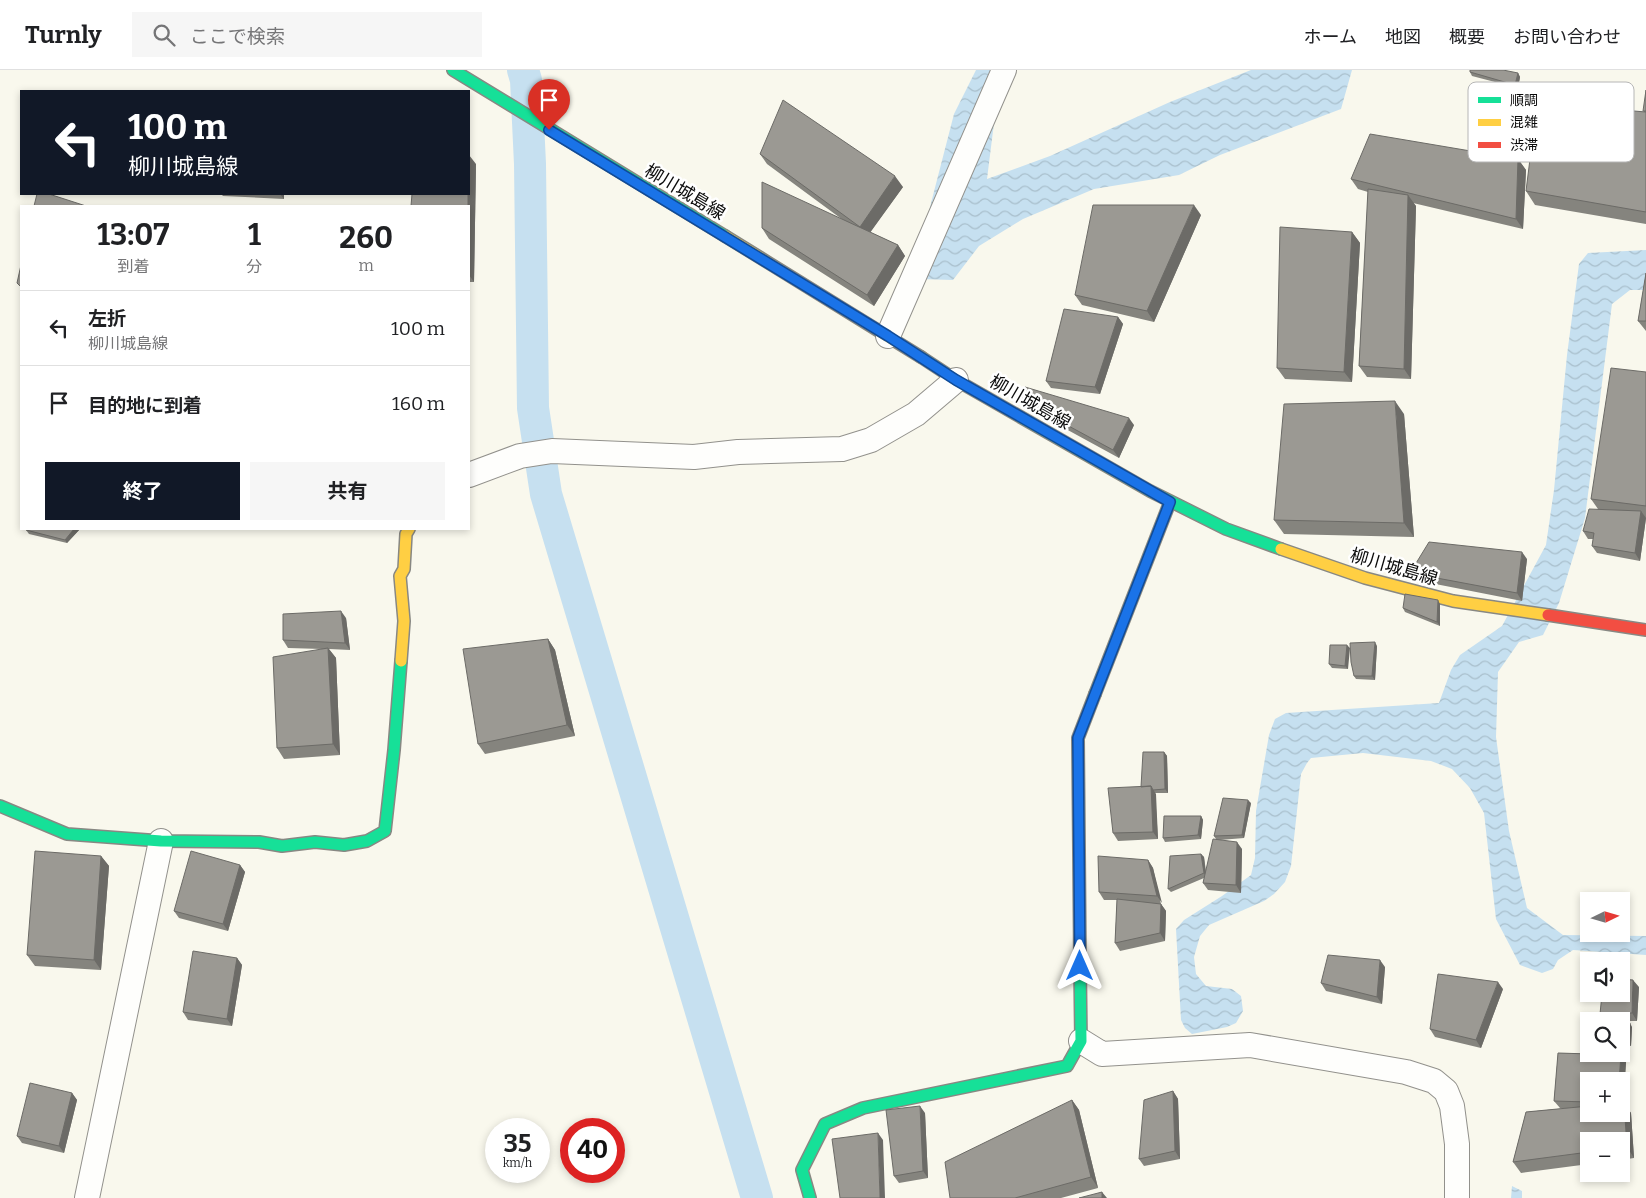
<!DOCTYPE html>
<html lang="ja">
<meta charset="utf-8">
<style>
:root{--surface:#fff;--page:#f6f6f6;--text:#202124;--muted:#757577;--line:#e0e0e0;--accent:#111827}
body{margin:0;font-family:Bitter,"Noto Sans JP",serif;background:var(--page);color:var(--text);height:100vh;display:flex;flex-direction:column;font-size:19px;white-space:nowrap}
*{box-sizing:border-box;margin:0}
p{font-size:16px;color:var(--muted)}
.icon{flex:none;width:28px;height:28px;fill:none;stroke:currentColor;stroke-width:2;stroke-linecap:round;stroke-linejoin:round}
.map{position:relative;flex:1;overflow:hidden}
.panel{position:absolute;left:20px;top:135px;width:450px;height:325px;display:flex;flex-direction:column;background:var(--surface);border-radius:0px;box-shadow:0 2px 8px #0003}
.panel>*{flex:none}
.guide{position:absolute;left:20px;top:20px;width:450px;height:105px;border-radius:0px;box-shadow:0 2px 8px #0003;background:#111827;color:#fff;overflow:hidden}
.needle{width:32px;rotate:85deg}
.controls{position:absolute;left:1580px;top:822px;display:grid;gap:10px}
.controls a{display:grid;place-items:center;width:50px;height:50px;border-radius:0px;background:var(--surface);box-shadow:0 2px 8px #0003;font-size:25px}
.speed{position:absolute;left:485px;top:1048px;display:flex;gap:10px;font-size:25px;font-weight:700;text-align:center}
.speed>*{display:grid;place-content:center;width:65px;height:65px;border-radius:50%;background:var(--surface);box-shadow:0 2px 8px #0003;line-height:1}
.speed small{font-size:12px;font-weight:400}
.speed .limit{border:8px solid #d22;background:#fff;color:#111}
.pin{position:absolute;display:grid;place-items:center;width:42px;height:42px;color:#fff;margin:-51px -21px;border-radius:50% 50% 50% 0;rotate:-45deg;box-shadow:0 0 5px #0007}
.pin .icon{rotate:45deg}
.me{position:absolute;width:55px;margin:-28px;rotate:0deg;stroke-linejoin:round;filter:drop-shadow(0 0 4px #0008)}
.turn{display:flex;align-items:center;gap:18px;height:105px;padding:0 25px;font-size:22px}
.turn .icon{width:65px;height:65px;stroke-width:2.5}
.turn b{display:block;font-size:35px;line-height:42px}
.eta{display:flex;justify-content:space-evenly;align-items:center;height:85px;text-align:center}
.eta b{font-size:30px;font-weight:700;line-height:35px}
.button{display:flex;gap:10px;margin-top:auto;padding:10px 25px}
.button a{flex:1;height:58px;border-radius:0px;background:var(--accent);color:#fff;font-size:20px;font-weight:700;line-height:58px;text-align:center}
.button a+a{background:var(--page);color:var(--text)}
ul{padding:0;list-style:none}
li{display:flex;align-items:center;gap:15px;height:75px;padding:0 25px;border-top:1px solid var(--line)}
li div{flex:1}
li b{display:block;font-size:19px}
li em{font-style:normal}
header{display:flex;align-items:center;gap:30px;box-sizing:border-box;height:70px;padding:0 25px;background:var(--surface);border-bottom:1px solid var(--line)}
header strong{font-size:24px}
nav{display:flex;gap:28px;margin-inline-start:auto;font-size:18px}
.search{width:350px;height:45px;background:var(--page);display:flex;align-items:center;gap:12px;box-sizing:border-box;padding:0 18px;border-radius:0px;color:var(--muted);font-size:19px}
.map>svg:first-child{display:block}
.water{fill:url(#water-waves)}
.lines{fill:none;stroke-linecap:round;stroke-linejoin:round}
.canal{stroke:#c6e0f0;stroke-width:32}
.street-casing{stroke:#92918c;stroke-width:26}
.fast-casing{stroke:#888883;stroke-width:14}
.slow-casing{stroke:#888883;stroke-width:14}
.jam-casing{stroke:#888883;stroke-width:14}
.street{stroke:#fefefc;stroke-width:24}
.fast{stroke:#16e098;stroke-width:11}
.slow{stroke:#ffcf43;stroke-width:11}
.jam{stroke:#f24e42;stroke-width:11}
.wall{fill:#85847e;fill-rule:evenodd}
.shaded-wall{fill:#6c6b67}
.building{fill:#9b9993;stroke:#6c6b67}
.route-casing{stroke:#114b97;stroke-width:12}
.route{stroke:#1a73e8;stroke-width:9}
.labels{text-anchor:middle;stroke-width:5;stroke-linejoin:round;paint-order:stroke}
.street-label{font-size:18px;fill:#0a0a0a;stroke:#fff}
.key{fill:#fff;stroke:#b6b6b6;stroke-width:1}
.key-label{font-size:14px;fill:#0a0a0a}
</style>
<header>
<strong>Turnly</strong>
<div class="search"><svg class="icon" aria-label="search" viewBox="0 0 24 24"><circle cx="10" cy="10" r="6"/><path d="M15 15l6 6"/></svg>ここで検索</div>
<nav><a>ホーム</a><a>地図</a><a>概要</a><a>お問い合わせ</a></nav>
</header>
<div class="map">
<svg width="1646" height="1128" viewBox="0 0 1646 1128">
<defs>
<pattern id="water-waves" width="16" height="10" patternUnits="userSpaceOnUse" patternTransform="scale(1.25)"><rect width="16" height="10" fill="#c6e0f0"/><path d="M0 5q4-4 8 0t8 0" fill="none" stroke="#a9bfcc"/></pattern>
</defs>
<rect width="100%" height="100%" fill="#f9f8ed"/>
<!-- water -->
<path class="water" d="M976,0h30l-11,45 -8,64 63,-23 120,-54 81,-32h101l-11,39 -121,46 -41,20 -85,14 -71,30 -44,27 -26,34 -35,-1 12,-72 24,-93z
M1646,180v40h-16l-18,14 -27,214 -26,85 -16,32 -24,7 -21,30 -2,65 13,94 18,77 36,27 83,1v19l-73,-5 -15,10 -5,9 -11,4 -22,-8 -24,-46 -12,-106 -14,-25 -18,-19 -21,-8 -68,-8 -52,5 -4,5 -6,11 -10,92 -6,16 -11,12 -10,7 -55,24 -9,11 -6,21 2,17 10,12 26,3 9,7 2,15 -7,12 -9,4 -35,7 -7,-6 -4,-8 -5,-91 8,-9 38,-24 29,-21 4,-17 1,-47 13,-76 6,-16 11,-6 153,-10 12,-33 9,-15 42,-29 44,-81 8,-55 13,-135 12,-91 9,-11z
M1512,1116l10,5v7h-11z"/>
<g class="lines">
<!-- canal -->
<path class="canal" d="M523,0l3,10 4,84 3,244 13,86 211,704"/>
<defs>
<path id="street" d="M888,266l116,-266
M469,405l51,-19 32,-5 142,6 44,-5 104,-3 29,-9 45,-26 40,-34
M1081,971l21,13 148,-9 156,27 28,9 12,10 6,15 5,38v54
M87,1128l74,-357"/>
<path id="fast" d="M453,0l272,166
M921,287l35,23 194,111 76,38 55,20
M1095,624l75,-192
M0,736l67,28 94,7 98,1 23,4 33,-4 29,3 23,-4 18,-10 9,-81 7,-89
M810,1128l-8,-28 23,-46 38,-16 204,-42 14,-25 -1,-77"/>
<path id="slow" d="M725,166l196,121
M1281,479l84,29 88,23 95,14
M401,591l3,-40 -4,-45 4,-7 2,-35 3,-5
M1080,894l-2,-226 17,-44"/>
<path id="jam" d="M1548,545l98,15"/>
</defs>
<!-- street casing -->
<use href="#street" class="street-casing"/>
<!-- fast casing -->
<use href="#fast" class="fast-casing"/>
<!-- slow casing -->
<use href="#slow" class="slow-casing"/>
<!-- jam casing -->
<use href="#jam" class="jam-casing"/>
<!-- street -->
<use href="#street" class="street"/>
<!-- fast -->
<use href="#fast" class="fast"/>
<!-- slow -->
<use href="#slow" class="slow"/>
<!-- jam -->
<use href="#jam" class="jam"/>
</g>
<!-- wall -->
<path class="wall" d="M1470,2l48,1 2,4 -2,11 -46,-12z
M1646,20v134l-111,-19 -9,-14 118,-79z
M760,84l143,33 -33,45 28,13 7,11 -31,50 -105,-67 -7,-11 81,-8 -76,-56z
M1518,89l8,11 -3,59 -110,-26 3,3 -5,173 -44,-2 -8,-11 9,-174 -10,-3 -7,-10z
M476,94l-2,118h-5v-76z
M221,124h63v5l-61,-3z
M1201,145l-47,107 -72,-17 -7,-10z
M1352,162l8,11 -8,139 -67,-3 -8,-11z
M1646,203v58l-8,-10z
M1118,247l5,7 -23,70 -49,-6 -5,-7z
M1646,302v146l-6,43 -43,-8 -5,-7 1,-7h-5l-5,-8 15,-22 -7,-10z
M1017,328l117,27 -15,33 -97,-53z
M1404,344l10,123 -130,-3 -10,-14z
M27,459h53l-13,14 -38,-9 -3,-4z
M1527,489l-5,42 -107,-21 -5,-7z
M1440,534v22l-35,-14 -2,-4z
M346,548l4,32 -21,-1 7,9 4,97 -56,4 -7,-11 45,-99 -34,-1 -5,-8z
M548,569l7,11 20,86 -90,18 -7,-10z
M1347,575l1,24 -16,-1 -3,-4z
M1377,576l-2,34 -19,-1 -2,-3z
M1164,682l3,4 1,37h-13l3,46 -40,2 -5,-8z
M1251,733l-7,35 -24,2 22,9 -1,44 -33,-3 -5,-7 1,-5 -33,14 -3,-3 33,-35 3,3 2,14 10,-32 -2,-3z
M1201,746l2,4 -2,19 -36,3 -2,-4z
M101,786l8,10 -8,104 -66,-4 -8,-11z
M1148,790l5,8 8,36 5,7 -1,30 -45,10 -5,-8 2,-43h-13l-5,-8z
M240,795l5,7 -17,59 -49,-13 -5,-7z
M237,888l5,7 -10,61 -44,-6 -5,-8z
M1385,897l-3,37 -56,-13 -5,-8z
M1639,917l-2,34h-24l-9,-1 -4,-6z
M1503,919l-22,59 -46,-11 -5,-8z
M1621,952l11,5 -1,19 -10,-1z
M1558,983l63,2 5,7 -3,41 8,10 3,45 -13,2v-19h-32v23l-68,9 -8,-11 13,-50 41,-4h-7l-6,-7zM1589,1011h32v33h-32z
M1173,1021l5,8 2,60 -36,7 -5,-7z
M72,1023l5,7 -13,53 -42,-10 -5,-7z
M1072,1030l7,10 19,78 -37,10h-111z
M925,1043l3,65 -29,5 -5,-7z"/>
<!-- shaded-wall -->
<path class="shaded-wall" d="M1518,3l2,4 -2,11 -3,-3z
M469,85l7,9 -2,118 -5,-7v-69h-1v-12h1z
M1518,89l8,11 -3,59 -7,-10z
M895,106l8,11 -36,50 -7,-10z
M280,124h4v5z
M1408,125l8,11 -5,173 -7,-10z
M1194,135l7,10 -47,107 -7,-11z
M1352,162l8,11 -8,139 -8,-10z
M898,175l7,11 -31,50 -7,-11z
M1118,247l5,7 -23,70 -5,-7z
M1395,331l9,13 10,123 -10,-14z
M1129,348l5,7 -15,33 -6,-8z
M1641,441l5,7 -6,43 -5,-8z
M74,459h6l-13,14 -2,-3z
M1522,482l5,7 -5,42 -5,-8z
M1438,530l2,4v22l-3,-4z
M341,541l5,7 4,32 -5,-7z
M548,569l7,11 20,86 -8,-11z
M1375,572l2,4 -2,34 -3,-4z
M1347,575l3,3 -2,21 -3,-3z
M328,578l8,10 4,97 -7,-11z
M1164,682l3,4 1,37 -3,-4z
M1151,716l5,8 2,45 -5,-7z
M1248,730l3,3 -7,35 -2,-3z
M1201,746l2,4 -2,19 -3,-4z
M1237,772l5,7 -1,44 -5,-8z
M1201,784l3,3 2,20 -2,-4z
M101,786l8,10 -8,104 -7,-10z
M1148,790l5,8 9,35 -5,-7z
M240,795l5,7 -17,59 -5,-7z
M1161,834l5,7 -1,30 -5,-8z
M237,888l5,7 -10,61 -5,-7z
M1380,890l5,7 -3,37 -5,-7z
M1633,910l6,7 -2,34 -5,-8z
M1498,912l5,7 -22,59 -5,-8z
M1630,953l2,4 -1,19 -3,-4z
M1621,985l5,7 -3,49 -2,-2v-28h-2z
M1173,1021l5,8 2,60 -5,-8z
M72,1023l5,7 -13,53 -5,-7z
M1072,1030l7,10 19,78 -7,-11z
M1624,1033l7,10 3,45 -7,-11z
M920,1036l5,7 3,65 -5,-7z
M878,1063l5,7 2,58h-5z
M1102,1122l5,6h-5z"/>
<!-- building -->
<path class="building" d="M1470,0h33l15,3 -3,12 -45,-13z
M1646,20v21h-3z
M783,30l112,76 -35,51 -100,-73z
M1537,33l109,9v100l-120,-21z
M1370,64l148,25 -2,60 -165,-40z
M762,112l136,63 -31,50 -105,-67z
M1368,119l40,6 -4,174 -45,-3z
M37,124h12l37,12h-52z
M412,124h56v12h-57z
M1093,135h101l-47,106 -72,-16z
M1280,157l72,5 -8,140 -67,-4z
M21,195v22l-4,-4z
M1646,203v48h-8z
M1064,239l54,8 -23,70 -49,-6z
M1611,298l35,4v134l-55,-7z
M1025,317l104,31 -16,32 -96,-52z
M1395,331l9,122 -130,-3 10,-116z
M1589,439l52,2 -6,42 -43,-7 2,-13 -11,-2z
M27,459h47l-9,11 -39,-10z
M1429,472l93,10 -5,41 -107,-20z
M1405,524l33,6 -1,22 -34,-14z
M341,541l4,32 -62,-3v-26z
M548,569l19,86 -89,19 -15,-95z
M1375,572l-3,34h-18l-3,-14 -1,-19z
M1330,575h17l-2,21 -16,-2z
M328,578l5,96 -56,4 -4,-91z
M1143,682h21l1,37 -12,1 -2,-4 -10,1z
M1151,716l2,46 -40,1 -5,-45z
M1223,728l25,2 -6,35 -28,1z
M1164,746h37l-3,19 -35,3z
M1213,769l24,3 -1,43 -33,-2z
M35,781l66,5 -7,104 -67,-5z
M191,781l49,14 -17,59 -49,-13z
M1201,784l3,19 -36,16 2,-33z
M1098,786l50,4 9,36 -58,-4z
M1117,829l44,5 -1,29 -45,10z
M193,881l44,7 -10,61 -44,-7z
M1328,885l52,5 -3,37 -56,-14z
M1438,904l60,8 -22,58 -46,-11z
M1621,909l12,1 -1,33 -32,1 2,-20h19z
M1598,949l19,2h-19z
M1621,952l9,1 -2,19h-7z
M1558,983l63,2 -2,26h-30v21l-35,-1z
M30,1013l42,10 -13,53 -42,-10z
M1173,1021l2,60 -36,8 5,-59z
M1072,1030l19,77 -76,21h-65l-5,-36z
M1621,1033h3l3,44 -6,1v-7h-32v11l-76,10 13,-50 63,-6v8h32z
M920,1036l3,65 -29,5 -8,-66z
M878,1063l2,65h-40l-8,-59z
M1102,1122v6h-23z"/>
<g class="lines">
<defs>
<path id="route" d="M549,60l339,206 68,44 214,122 -92,236 2,228"/>
</defs>
<!-- route casing -->
<use href="#route" class="route-casing"/>
<!-- route -->
<use href="#route" class="route"/>
</g>
<g class="labels">
<!-- street labels -->
<g class="street-label">
<text transform="translate(685 122) rotate(31)" y="6">柳川城島線</text>
<text transform="translate(1030 332) rotate(30)" y="6">柳川城島線</text>
<text transform="translate(1394 497) rotate(16)" y="6">柳川城島線</text>
</g>
</g>
<!-- legend -->
<rect x="1468" y="12" width="166" height="80" rx="8" class="key"/>
<rect x="1478" y="27" width="23" height="6" fill="#16e098"/>
<rect x="1478" y="49" width="23" height="7" fill="#ffcf43"/>
<rect x="1478" y="72" width="23" height="6" fill="#f24e42"/>
<g class="key-label">
<text x="1510" y="35">順調</text>
<text x="1510" y="57">混雑</text>
<text x="1510" y="80">渋滞</text>
</g>
</svg>
<div class="controls">
<a><svg class="needle" viewBox="-14 -14 28 28"><path d="M0-13l5 13h-10z" fill="#e53935"/><path d="M0 13l5-13h-10z" fill="#757577"/></svg></a>
<a><svg class="icon" aria-label="sound" viewBox="0 0 24 24"><path d="M4 9h4l5-4v14l-5-4H4zM17 9q2 3 0 6"/></svg></a>
<a><svg class="icon" aria-label="search" viewBox="0 0 24 24"><circle cx="10" cy="10" r="6"/><path d="M15 15l6 6"/></svg></a>
<a>+</a>
<a>−</a>
</div>
<div class="speed"><div>35<small>km/h</small></div><div class="limit">40</div></div>
<div class="pin" style="left:549px;top:60px;background:#d93025"><svg class="icon" aria-label="arrive" viewBox="0 0 24 24"><path d="M6 21V4h12l-3 4 3 4H6"/></svg></div>
<svg class="me" style="left:1080px;top:896px" viewBox="-20 -20 40 40"><path d="M0-17L14 15 0 8-14 15z" fill="#1a73e8" stroke="#fff" stroke-width="4"/></svg>
<div class="guide">
<div class="turn"><svg class="icon" aria-label="left" viewBox="0 0 24 24"><path d="M17 20v-9H6M10 6l-5 5 5 5"/></svg><div><b>100 m</b>柳川城島線</div></div>
</div>
<section class="panel">
<div class="eta">
<div><b>13:07</b><p>到着</p></div>
<div><b>1</b><p>分</p></div>
<div><b>260</b><p>m</p></div>
</div>
<ul>
<li><svg class="icon" aria-label="left" viewBox="0 0 24 24"><path d="M17 20v-9H6M10 6l-5 5 5 5"/></svg><div><b>左折</b><p>柳川城島線</p></div><em>100 m</em></li>
<li><svg class="icon" aria-label="arrive" viewBox="0 0 24 24"><path d="M6 21V4h12l-3 4 3 4H6"/></svg><div><b>目的地に到着</b></div><em>160 m</em></li>
</ul>
<div class="button"><a>終了</a><a>共有</a></div>
</section>
</div>
